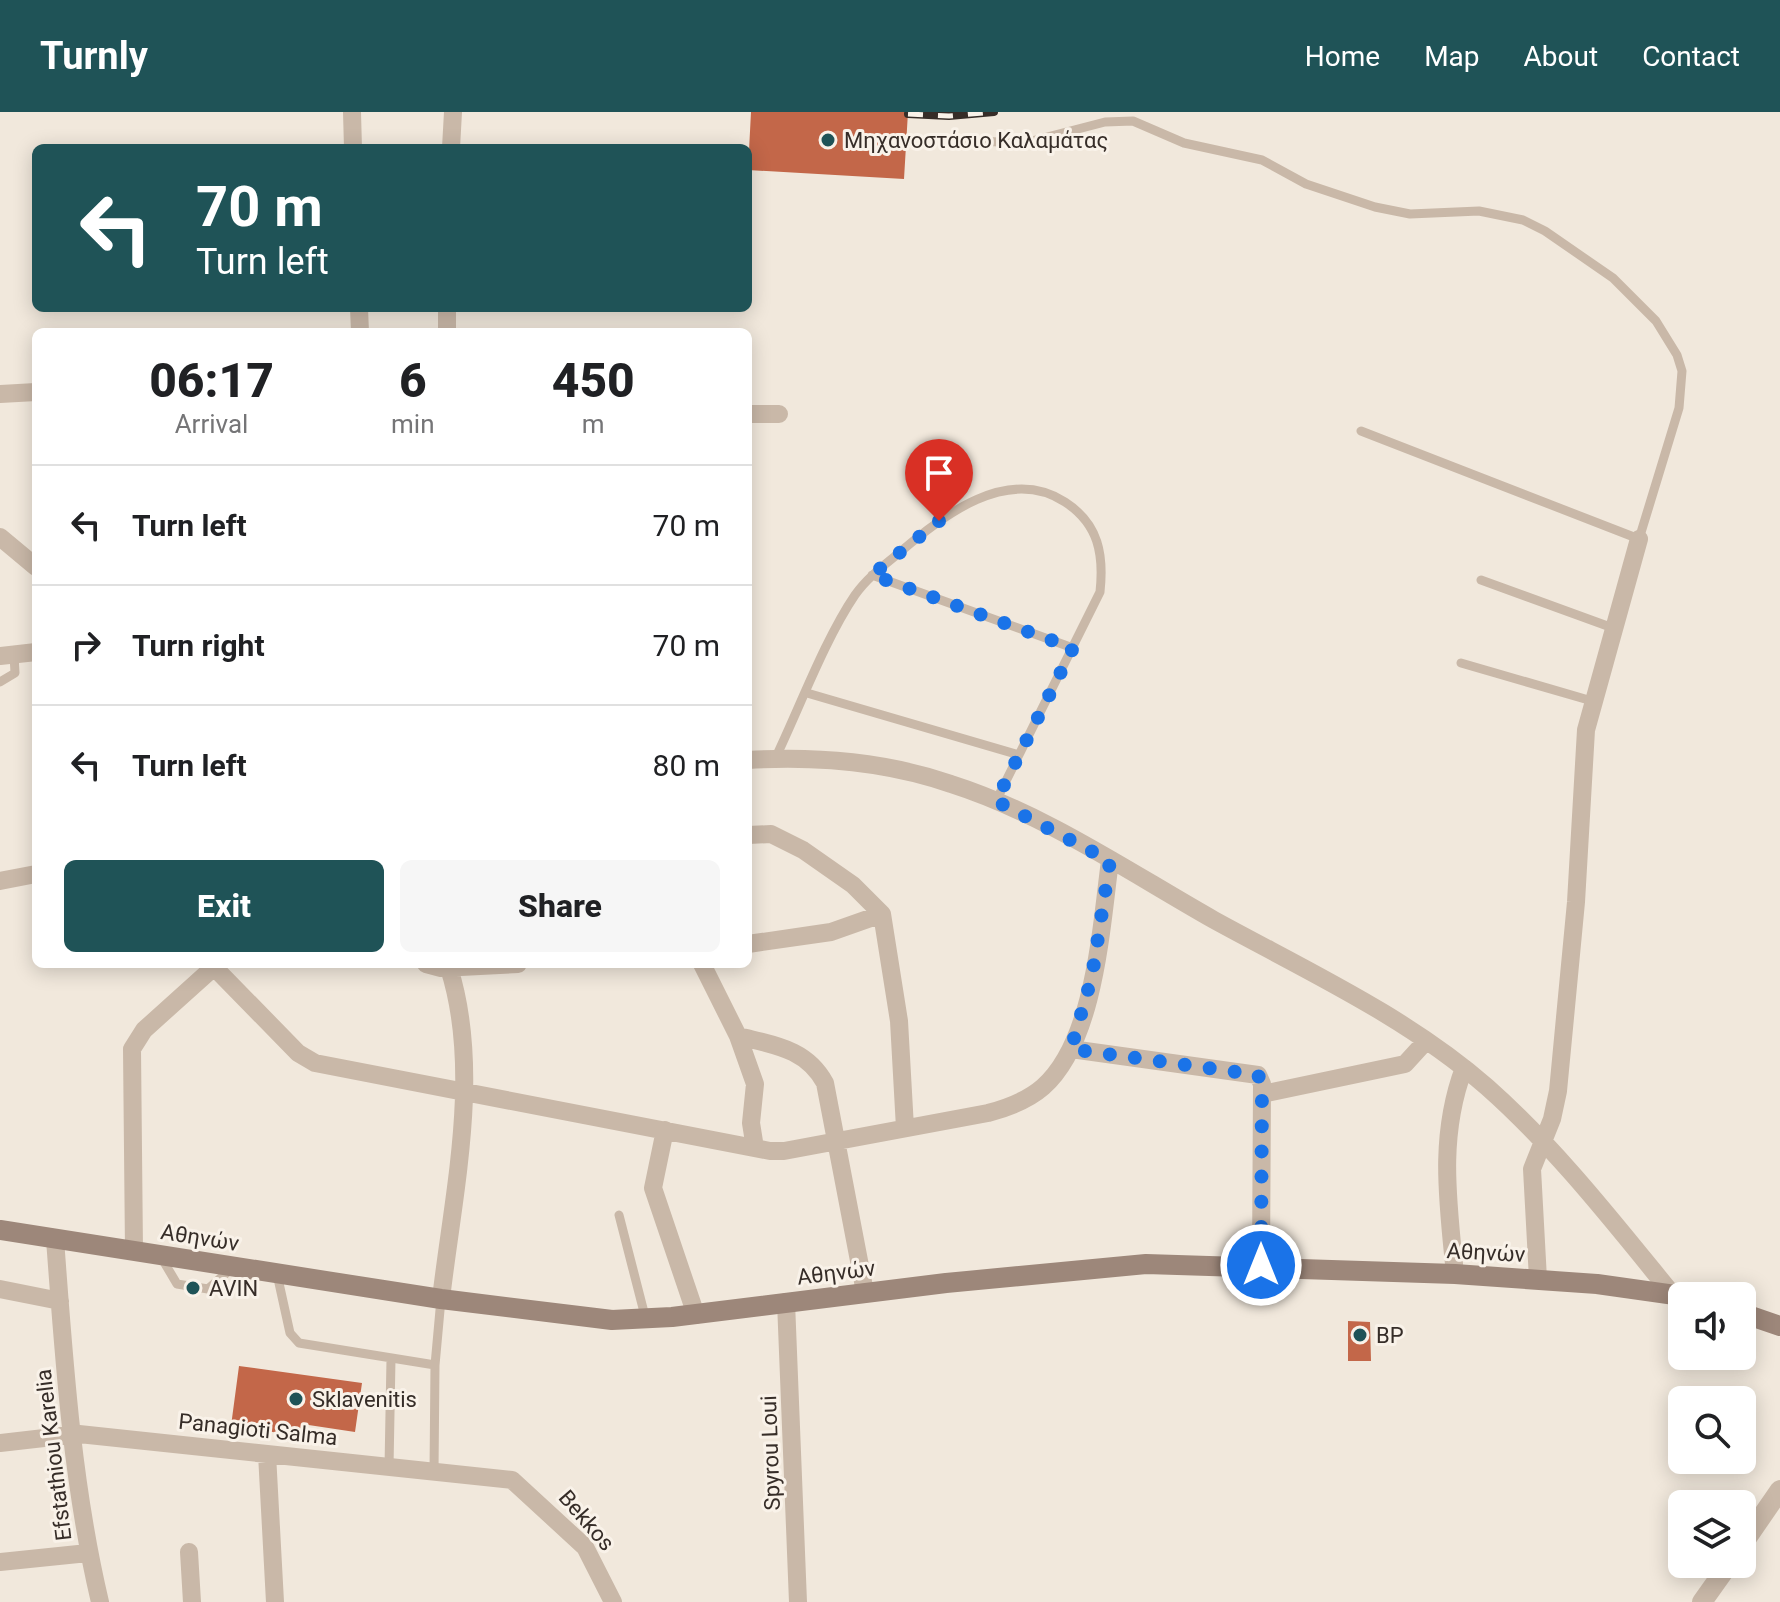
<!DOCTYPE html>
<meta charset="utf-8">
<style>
:root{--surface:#fff;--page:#f6f6f6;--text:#202124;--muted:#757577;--line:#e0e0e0;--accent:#1f5357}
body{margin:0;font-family:Roboto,sans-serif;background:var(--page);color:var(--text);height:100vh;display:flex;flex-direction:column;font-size:30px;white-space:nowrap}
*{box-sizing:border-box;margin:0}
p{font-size:26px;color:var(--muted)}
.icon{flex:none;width:44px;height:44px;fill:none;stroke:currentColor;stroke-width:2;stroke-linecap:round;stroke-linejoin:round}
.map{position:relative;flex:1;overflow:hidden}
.details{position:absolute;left:32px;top:216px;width:720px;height:640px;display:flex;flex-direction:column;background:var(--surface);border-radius:12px;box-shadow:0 4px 20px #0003}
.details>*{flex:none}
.banner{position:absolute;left:32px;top:32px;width:720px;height:168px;border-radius:12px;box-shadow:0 4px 20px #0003;background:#1f5357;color:#fff;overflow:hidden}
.buttons{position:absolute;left:1668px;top:1170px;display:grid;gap:16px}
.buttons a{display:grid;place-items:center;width:88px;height:88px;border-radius:12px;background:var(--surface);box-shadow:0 4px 20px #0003;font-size:40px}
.pin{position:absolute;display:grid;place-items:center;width:68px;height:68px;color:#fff;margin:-82px -34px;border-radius:50% 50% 50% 0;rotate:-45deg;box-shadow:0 0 8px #0007}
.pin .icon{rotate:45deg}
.me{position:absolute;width:88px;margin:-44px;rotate:0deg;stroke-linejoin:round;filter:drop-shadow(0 0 6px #0008)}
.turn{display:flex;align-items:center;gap:28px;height:168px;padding:0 32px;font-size:36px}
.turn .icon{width:104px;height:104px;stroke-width:2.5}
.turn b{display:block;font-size:56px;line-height:68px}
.eta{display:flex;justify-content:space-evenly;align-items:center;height:136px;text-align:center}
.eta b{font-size:48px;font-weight:800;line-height:56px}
.primary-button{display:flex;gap:16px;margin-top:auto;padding:16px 32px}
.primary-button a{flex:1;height:92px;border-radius:12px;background:var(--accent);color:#fff;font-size:32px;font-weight:800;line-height:92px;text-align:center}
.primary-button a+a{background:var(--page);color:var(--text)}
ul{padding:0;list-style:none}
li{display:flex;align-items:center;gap:24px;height:120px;padding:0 32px;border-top:2px solid var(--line)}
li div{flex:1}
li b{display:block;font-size:30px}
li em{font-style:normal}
header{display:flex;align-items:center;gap:48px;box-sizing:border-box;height:112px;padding:0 40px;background:var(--accent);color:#fff}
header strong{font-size:38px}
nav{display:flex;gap:44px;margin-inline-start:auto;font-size:28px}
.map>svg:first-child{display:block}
.building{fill:#c36749}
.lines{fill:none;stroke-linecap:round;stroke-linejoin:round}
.service{stroke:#c9b8a8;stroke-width:9}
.minor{stroke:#c9b8a8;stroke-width:18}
.tertiary{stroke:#c9b8a8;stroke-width:20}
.secondary{stroke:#9d877a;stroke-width:20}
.rail-casing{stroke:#362d28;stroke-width:8}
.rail{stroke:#f9f2e9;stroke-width:5;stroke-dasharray:15;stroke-linecap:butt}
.route{stroke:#1a73e8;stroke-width:14;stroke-dasharray:0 25.2}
.poi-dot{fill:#1f5357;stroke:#f9f2e9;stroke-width:3}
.labels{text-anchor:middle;stroke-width:6;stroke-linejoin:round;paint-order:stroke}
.poi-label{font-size:22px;fill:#362d28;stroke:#f9f2e9;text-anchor:start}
.street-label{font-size:22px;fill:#362d28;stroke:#f9f2e9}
</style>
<header>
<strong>Turnly</strong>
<nav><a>Home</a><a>Map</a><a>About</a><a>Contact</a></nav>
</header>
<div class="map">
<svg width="1780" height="1490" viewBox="0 0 1780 1490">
<rect width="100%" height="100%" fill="#f1e8dc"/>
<!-- building -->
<path class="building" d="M751,0h157l-4,67 -156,-9z
M1348,1209l22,1 1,39h-23z
M239,1254l123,17 -7,49 -53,-8 -2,12 -69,-10z"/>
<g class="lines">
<!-- service -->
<path class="service" d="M951,28l73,3 81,-21 28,-1 51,22 78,17 44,24 69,23 35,7 69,-3 44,9 22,11 68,47 43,43 21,34 5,16 -3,37 -40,131 -278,-108
M872,463l201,73
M1481,468l132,48
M1461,551l131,38
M0,570l15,-9 -1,-18
M807,581l212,62
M775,647c24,-50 50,-120 80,-164 12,-17 28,-29 44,-42 44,-38 109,-88 166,-51 34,22 39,53 35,90l-104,209
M619,1103l27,105
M161,1145l16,27 31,5 24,-21
M277,1162l13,59 9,10 136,22
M389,1355l2,-108
M434,1360l1,-107 6,-66"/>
<!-- minor -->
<path class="minor" d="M352,0l1,36
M451,36l2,-36
M359,196l1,24
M447,220v-24
M0,282l36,-2
M748,302h31
M0,425l36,30
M0,544l36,-4
M748,648c68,-4 139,2 203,24 94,30 178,88 263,136 93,51 193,97 273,167 69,61 128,137 186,208
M748,723l23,-1 32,16 50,35 29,29 17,107 6,107
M0,769l36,-7
M748,832l83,-12 51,-18
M211,852l87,89 17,10 455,88h14l204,-38c19,-5 39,-12 55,-26 52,-46 58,-160 67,-226
M426,852l15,4 77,-4
M702,852l36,72c35,9 68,12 87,47l40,209
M738,924l17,48 -4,39 4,25
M1071,937l187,26 4,9 -1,181
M1262,982l143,-30 21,-23
M665,1018l-12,58 43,127
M55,1127c9,121 17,245 45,363
M134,1139l-2,-202 12,-19 70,-63
M1455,1162c-7,-72 -17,-137 9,-206
M1538,1167l-6,-110 20,-50 6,-28 18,-189 10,-172 53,-191
M0,1177l60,12
M441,1187c12,-105 41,-227 8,-331
M786,1190l12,300
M0,1331l79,-9 433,46 73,67 28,55
M267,1342l8,148
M189,1440l3,50
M0,1450l88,-9"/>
<!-- tertiary -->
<path class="tertiary" d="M1742,1433l38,-55
M1702,1490l27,-38"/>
<!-- secondary -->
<path class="secondary" d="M0,1118l441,69 171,21 60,-3 274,-34 200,-19 309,10 142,10 85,12
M1742,1201l38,13"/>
<defs>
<path id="rail" d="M908,2l41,2 45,-4"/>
</defs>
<!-- rail casing -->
<use href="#rail" class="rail-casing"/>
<!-- rail -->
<use href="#rail" class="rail"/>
</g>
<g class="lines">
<!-- route -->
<path class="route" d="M939,409l-67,54 201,73 -77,153 114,60 -18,115 -21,73 187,26 4,9 -1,181"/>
</g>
<!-- markers -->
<g class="poi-dot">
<circle cx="828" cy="28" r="8"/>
<circle cx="193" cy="1176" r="8"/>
<circle cx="1360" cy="1223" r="8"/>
<circle cx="296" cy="1287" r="8"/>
</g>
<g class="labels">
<!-- poi labels -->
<g class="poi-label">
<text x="844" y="36">Μηχανοστάσιο Καλαμάτας</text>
<text x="209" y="1184">AVIN</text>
<text x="1376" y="1231">BP</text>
<text x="312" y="1295">Sklavenitis</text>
</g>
<!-- street labels -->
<g class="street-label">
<text transform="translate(200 1125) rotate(9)" y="8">Αθηνών</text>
<text transform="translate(1486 1140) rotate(3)" y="8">Αθηνών</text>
<text transform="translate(836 1160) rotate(-7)" y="8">Αθηνών</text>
<text transform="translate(258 1317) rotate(6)" y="8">Panagioti Salma</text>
<text transform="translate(770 1341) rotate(-92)" y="8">Spyrou Loui</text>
<text transform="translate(53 1343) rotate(-97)" y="8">Efstathiou Karelia</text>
<text transform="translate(587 1408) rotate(49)" y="8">Bekkos</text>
</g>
</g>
</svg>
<div class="buttons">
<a><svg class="icon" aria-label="sound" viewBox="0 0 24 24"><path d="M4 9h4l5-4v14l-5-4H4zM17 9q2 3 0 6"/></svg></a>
<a><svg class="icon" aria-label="search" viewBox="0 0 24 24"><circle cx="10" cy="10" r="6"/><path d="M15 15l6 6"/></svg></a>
<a><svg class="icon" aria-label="layers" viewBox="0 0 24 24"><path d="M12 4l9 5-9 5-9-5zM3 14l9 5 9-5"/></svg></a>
</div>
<div class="pin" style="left:939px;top:409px;background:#d93025"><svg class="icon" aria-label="arrive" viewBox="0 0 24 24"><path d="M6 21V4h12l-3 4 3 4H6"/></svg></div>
<svg class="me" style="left:1261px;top:1153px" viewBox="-20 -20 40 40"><circle r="17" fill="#1a73e8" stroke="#fff" stroke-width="3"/><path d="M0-11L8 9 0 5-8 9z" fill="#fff"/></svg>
<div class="banner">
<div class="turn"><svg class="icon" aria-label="left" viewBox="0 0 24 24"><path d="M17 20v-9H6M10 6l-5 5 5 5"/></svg><div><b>70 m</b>Turn left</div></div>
</div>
<section class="details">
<div class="eta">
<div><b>06:17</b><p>Arrival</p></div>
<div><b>6</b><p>min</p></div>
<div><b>450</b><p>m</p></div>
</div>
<ul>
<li><svg class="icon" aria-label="left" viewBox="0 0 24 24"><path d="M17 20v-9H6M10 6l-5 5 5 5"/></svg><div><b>Turn left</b></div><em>70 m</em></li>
<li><svg class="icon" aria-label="right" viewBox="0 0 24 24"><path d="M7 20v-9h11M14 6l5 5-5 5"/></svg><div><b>Turn right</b></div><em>70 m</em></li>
<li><svg class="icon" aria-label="left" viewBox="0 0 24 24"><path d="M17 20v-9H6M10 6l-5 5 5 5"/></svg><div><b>Turn left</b></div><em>80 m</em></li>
</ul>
<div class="primary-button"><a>Exit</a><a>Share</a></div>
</section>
</div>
